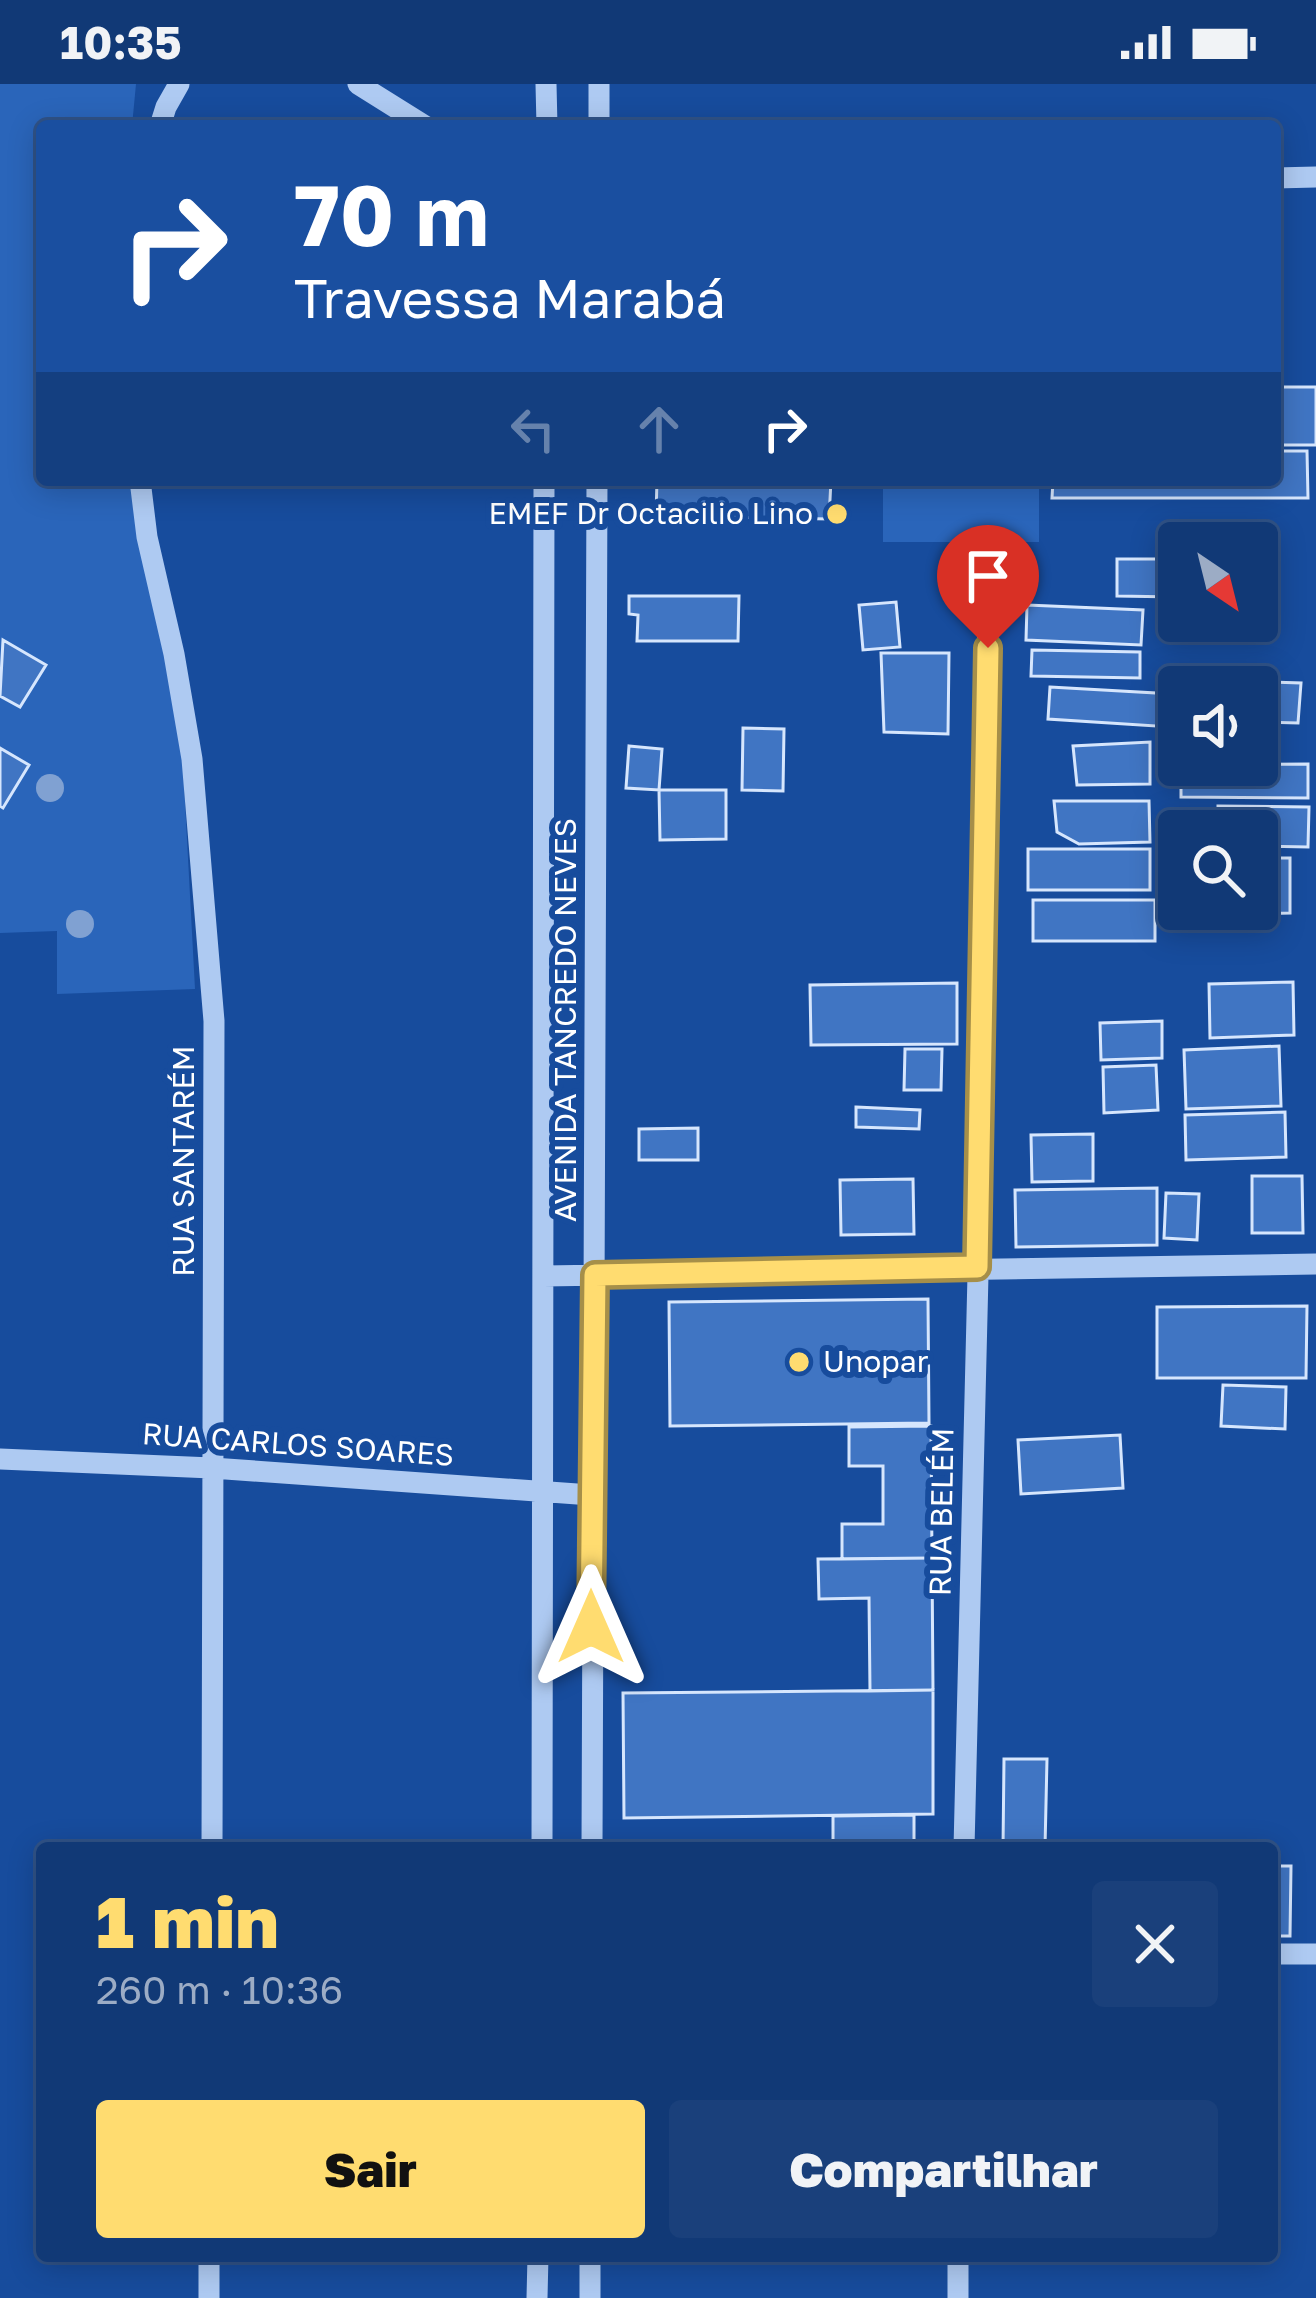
<!DOCTYPE html>
<html lang="pt">
<meta charset="utf-8">
<style>
:root{--surface:#113976;--page:#1a407b;--text:#f1f3f6;--muted:#9cacc5;--line:#305388;--accent:#ffdc70}
body{margin:0;font-family:"Golos Text",sans-serif;background:var(--page);color:var(--text);height:100vh;display:flex;flex-direction:column;font-size:45px;white-space:nowrap}
*{box-sizing:border-box;margin:0}
p{font-size:39px;color:var(--muted)}
.icon{flex:none;width:66px;height:66px;fill:none;stroke:currentColor;stroke-width:2;stroke-linecap:round;stroke-linejoin:round}
.map{position:relative;flex:1;overflow:hidden}
.details{position:absolute;left:36px;top:1758px;width:1242px;height:420px;display:flex;flex-direction:column;background:var(--surface);border-radius:12px;box-shadow:0 6px 30px #0003,0 0 0 3px var(--line)}
.details>*{flex:none}
.top-card{position:absolute;left:36px;top:36px;width:1245px;height:366px;border-radius:12px;box-shadow:0 6px 30px #0003,0 0 0 3px var(--line);background:#1a4fa0;color:#fff;overflow:hidden}
.needle{width:78px;rotate:145deg}
.buttons{position:absolute;left:1158px;top:438px;display:grid;gap:24px}
.buttons a{display:grid;place-items:center;width:120px;height:120px;border-radius:12px;background:var(--surface);box-shadow:0 6px 30px #0003,0 0 0 3px var(--line);font-size:60px}
.pin{position:absolute;display:grid;place-items:center;width:102px;height:102px;color:#fff;margin:-123px -51px;border-radius:50% 50% 50% 0;rotate:-45deg;box-shadow:0 0 12px #0007}
.pin .icon{rotate:45deg}
.me{position:absolute;width:132px;margin:-66px;rotate:0deg;stroke-linejoin:round;filter:drop-shadow(0 0 9px #0008)}
.turn{display:flex;align-items:center;gap:42px;height:252px;padding:0 60px;font-size:54px}
.turn .icon{width:156px;height:156px;stroke-width:2.5}
.turn b{display:block;font-size:84px;line-height:102px}
.lanes{display:flex;align-items:center;height:114px;padding:0 60px;background:#0003;justify-content:center;gap:60px;direction:ltr}
.lanes .off{opacity:.35}
.round{display:grid;place-items:center;flex:none;width:126px;height:126px;border-radius:12px;background:var(--page)}
.summary{display:flex;align-items:center;justify-content:space-between;height:204px;padding:0 60px}
h1{font-size:72px;font-weight:800;line-height:90px;color:var(--accent)}
.cta{display:flex;gap:24px;margin-top:auto;padding:24px 60px}
.cta a{flex:1;height:138px;border-radius:12px;background:var(--accent);color:#111;font-size:48px;font-weight:800;line-height:138px;text-align:center}
.cta a+a{background:var(--page);color:var(--text)}
.status{display:flex;justify-content:space-between;align-items:center;height:84px;padding:0 60px;background:var(--surface);direction:ltr}
.status svg{height:33px;fill:currentColor}
.map>svg:first-child{display:block}
.green{fill:#2a65ba}
.building{fill:#4075c3;stroke:#d6e6fd;stroke-width:3}
.lines{fill:none;stroke-linecap:round;stroke-linejoin:round}
.minor{stroke:#aecaf2;stroke-width:21}
.tree{fill:#80a1d2}
.route-casing{stroke:#a68f49;stroke-width:30}
.route{stroke:#ffdc70;stroke-width:21}
.poi-dot{fill:#ffdc70;stroke:#174c9d;stroke-width:4.5}
.labels{text-anchor:middle;stroke-width:12;stroke-linejoin:round;paint-order:stroke}
.poi-label{font-size:30px;fill:#fff;stroke:#174c9d;text-anchor:end}
.street-label{font-size:30px;fill:#fff;stroke:#174c9d}
</style>
<div class="status"><b>10:35</b><svg viewBox="0 0 49 12"><path d="M0 12V9h3v3zM5 12V6h3v6zM10 12V3h3v9zM15 12V0h3v12zM26 1h20v11H26zM47 4h2v5h-2z"/></svg></div>
<div class="map">
<svg width="1316" height="2214" viewBox="0 0 1316 2214">
<rect width="100%" height="100%" fill="#174c9d"/>
<!-- green -->
<path class="green" d="M0,0h136l-4,42h-90v354h92l48,266 13,243 -138,5v-63l-57,2z
M883,396h156v62h-156z"/>
<!-- building -->
<path class="building" d="M1275,303h41v58h-41z
M1275,367h32l1,47h-256l1,-18h222z
M657,396h174l-2,39 -173,-3z
M1117,475h60l-1,38 -59,-1z
M629,512h110l-1,45h-101l1,-26 -9,-1z
M896,518l4,45 -37,3 -4,-45z
M1027,521l116,5 -2,35 -115,-5z
M3,556l43,25 -26,42 -20,-11z
M1032,566l108,2v26l-109,-2z
M881,569h68l-1,81 -64,-2z
M1179,595l122,4 -3,40 -41,-1v-35h-78l-2,32z
M1050,603l123,7 -2,33 -123,-8z
M743,644l41,1 -1,62 -41,-1z
M1150,658v42l-73,1 -4,-39z
M629,662l33,3 -3,41 -33,-2z
M0,664l29,17 -26,43 -3,-2z
M1308,680v34l-127,-1v-32z
M659,706h67v49l-66,1z
M1054,717h95l1,41 -71,2 -22,-12z
M1218,722l91,1 -1,40 -51,-1v-15h-39z
M1028,765h122v41h-122z
M1257,774h33v55l-86,2v-6h53z
M1033,816h122v41h-122z
M1293,898l1,53 -84,3 -1,-54z
M957,899v61l-146,1 -1,-60z
M1162,937v37l-61,2 -1,-37z
M1279,962l2,60 -95,3 -2,-59z
M905,965h37l-1,41h-37z
M1156,981l2,45 -54,3 -1,-46z
M856,1023l64,3 -1,19 -63,-2z
M1285,1028l1,45 -100,3 -1,-45z
M698,1044v32h-59v-31z
M1093,1050v47l-61,1 -1,-47z
M1252,1092h50l1,57h-51z
M913,1095l1,55 -73,1 -1,-55z
M1157,1104v57l-141,2 -1,-57z
M1166,1109l33,1 -2,46 -33,-2z
M928,1215l1,124 -259,3 -1,-124z
M1307,1222l-1,72h-149v-71z
M1223,1301l63,2 -1,42 -64,-3z
M931,1342l1,132 -90,1v-35h41v-58h-34v-39z
M1120,1351l3,53 -102,6 -3,-54z
M932,1474l1,132 -63,1 -1,-93 -50,1 -1,-40z
M933,1606v124l-309,4 -1,-125z
M1004,1675h43l-2,89h-42z
M914,1731v26h-81v-25z
M914,1757v7h-142v-6z
M1272,1782h19l-1,70h-18z"/>
<g class="lines">
<!-- minor -->
<path class="minor" d="M358,0l67,42
M546,0l1,42
M599,0v42
M160,42l6,-19 13,-23
M1275,94l41,-1
M140,396l7,57 27,117 18,105 22,262 -2,827
M544,1192l772,-12
M0,1375l212,9 379,27
M542,1764l2,-1368
M592,1764l5,-1368
M964,1764l19,-778 5,-469
M1272,1870h44
M209,2214v-42
M537,2214l1,-42
M590,2214v-42
M958,2214v-42"/>
</g>
<!-- trees -->
<g class="tree">
<circle cx="50" cy="704" r="14"/>
<circle cx="80" cy="840" r="14"/>
</g>
<g class="lines">
<defs>
<path id="route" d="M591,1543l4,-352 382,-8 11,-619"/>
</defs>
<!-- route casing -->
<use href="#route" class="route-casing"/>
<!-- route -->
<use href="#route" class="route"/>
</g>
<!-- markers -->
<g class="poi-dot">
<circle cx="837" cy="430" r="12"/>
<circle cx="799" cy="1278" r="12"/>
</g>
<g class="labels">
<!-- poi labels -->
<g class="poi-label">
<text x="813" y="440">EMEF Dr Octacilio Lino</text>
<text x="823" y="1288" text-anchor="start">Unopar</text>
</g>
<!-- street labels -->
<g class="street-label">
<text transform="translate(566 936) rotate(-90)" y="10">AVENIDA TANCREDO NEVES</text>
<text transform="translate(184 1077) rotate(-90)" y="10">RUA SANTARÉM</text>
<text transform="translate(298 1361) rotate(4)" y="10">RUA CARLOS SOARES</text>
<text transform="translate(942 1428) rotate(-89)" y="10">RUA BELÉM</text>
</g>
</g>
</svg>
<div class="buttons">
<a><svg class="needle" viewBox="-14 -14 28 28"><path d="M0-13l5 13h-10z" fill="#e53935"/><path d="M0 13l5-13h-10z" fill="#9cacc5"/></svg></a>
<a><svg class="icon" aria-label="sound" viewBox="0 0 24 24"><path d="M4 9h4l5-4v14l-5-4H4zM17 9q2 3 0 6"/></svg></a>
<a><svg class="icon" aria-label="search" viewBox="0 0 24 24"><circle cx="10" cy="10" r="6"/><path d="M15 15l6 6"/></svg></a>
</div>
<div class="pin" style="left:988px;top:564px;background:#d93025"><svg class="icon" aria-label="arrive" viewBox="0 0 24 24"><path d="M6 21V4h12l-3 4 3 4H6"/></svg></div>
<svg class="me" style="left:591px;top:1543px" viewBox="-20 -20 40 40"><path d="M0-17L14 15 0 8-14 15z" fill="#ffdc70" stroke="#fff" stroke-width="4"/></svg>
<div class="top-card">
<div class="turn"><svg class="icon" aria-label="right" viewBox="0 0 24 24"><path d="M7 20v-9h11M14 6l5 5-5 5"/></svg><div><b>70 m</b>Travessa Marabá</div></div>
<div class="lanes"><svg class="icon off" aria-label="left" viewBox="0 0 24 24"><path d="M17 20v-9H6M10 6l-5 5 5 5"/></svg><svg class="icon off" aria-label="ahead" viewBox="0 0 24 24"><path d="M12 20V5M6 11l6-6 6 6"/></svg><svg class="icon" aria-label="right" viewBox="0 0 24 24"><path d="M7 20v-9h11M14 6l5 5-5 5"/></svg></div>
</div>
<section class="details">
<div class="summary"><div><h1>1 min</h1><p>260 m · 10:36</p></div><a class="round"><svg class="icon" aria-label="close" viewBox="0 0 24 24"><path d="M6 6l12 12M18 6L6 18"/></svg></a></div>
<div class="cta"><a>Sair</a><a>Compartilhar</a></div>
</section>
</div>
